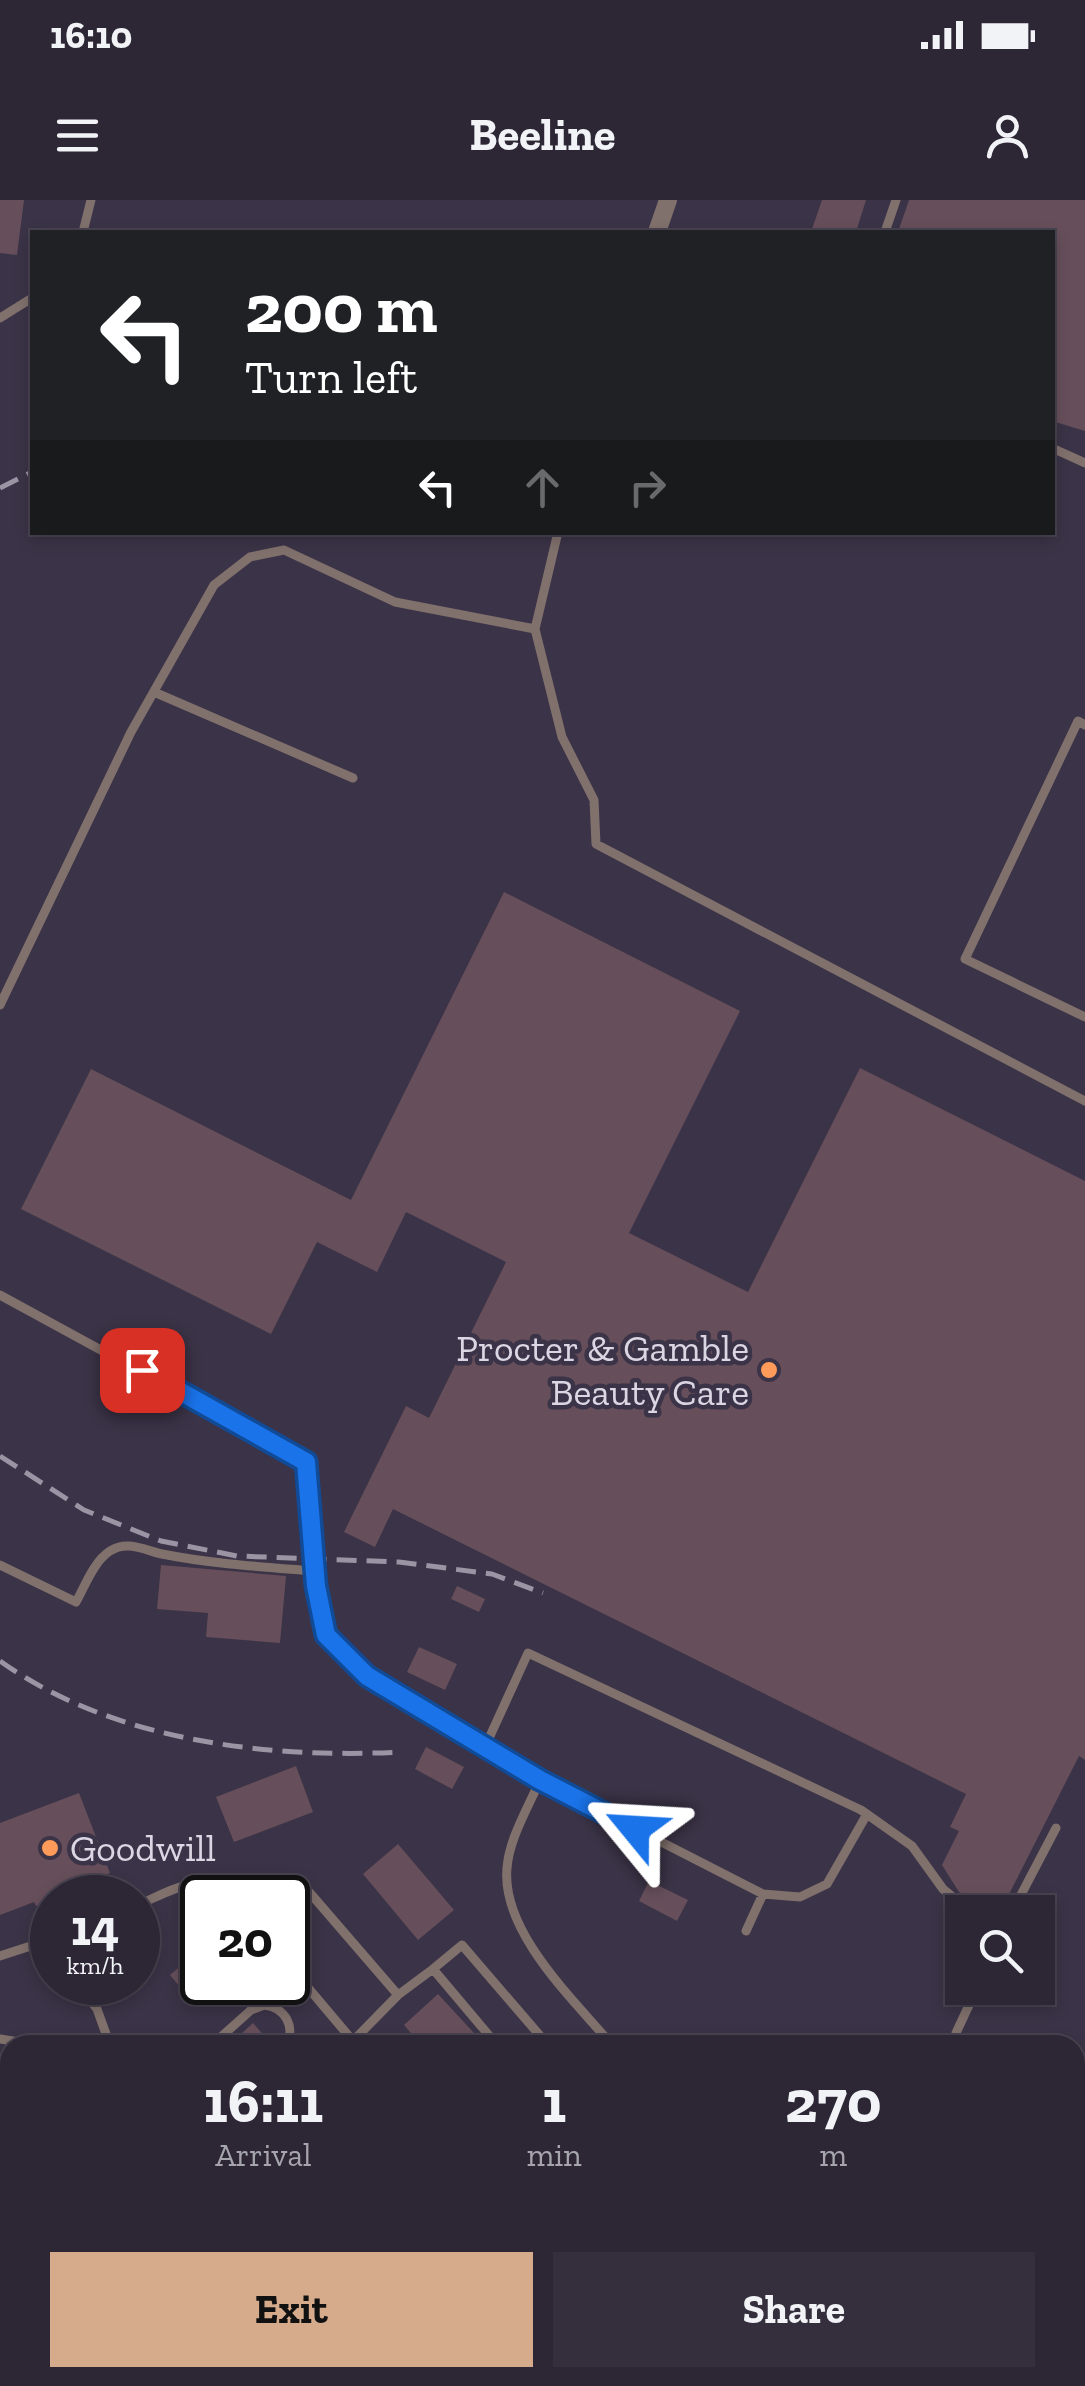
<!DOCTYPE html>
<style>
:root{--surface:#2c2635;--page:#342e3d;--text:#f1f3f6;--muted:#a6a5ad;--line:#484350;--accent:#d6ab8b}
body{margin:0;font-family:"Zilla Slab",serif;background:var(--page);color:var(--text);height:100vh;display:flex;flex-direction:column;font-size:38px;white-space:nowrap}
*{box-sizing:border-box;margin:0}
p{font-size:32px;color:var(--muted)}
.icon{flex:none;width:55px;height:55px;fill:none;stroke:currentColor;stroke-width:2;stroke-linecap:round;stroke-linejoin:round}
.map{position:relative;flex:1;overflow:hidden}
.details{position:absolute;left:0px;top:1835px;width:1085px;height:352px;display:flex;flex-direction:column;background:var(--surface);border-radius:30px 30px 0 0;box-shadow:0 5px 15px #0003,0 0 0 2px var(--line)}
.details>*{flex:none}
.top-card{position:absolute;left:30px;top:30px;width:1025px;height:305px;border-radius:0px;box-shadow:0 5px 15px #0003,0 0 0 2px var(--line);background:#202124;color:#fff;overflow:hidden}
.tools{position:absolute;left:945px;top:1695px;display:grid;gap:20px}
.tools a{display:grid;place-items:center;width:110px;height:110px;border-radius:0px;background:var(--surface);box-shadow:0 5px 15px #0003,0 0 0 2px var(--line);font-size:50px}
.speed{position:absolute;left:30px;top:1675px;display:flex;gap:20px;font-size:50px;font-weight:700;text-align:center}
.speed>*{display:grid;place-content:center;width:130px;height:130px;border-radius:50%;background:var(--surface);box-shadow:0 5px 15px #0003,0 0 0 2px var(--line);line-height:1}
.speed small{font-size:25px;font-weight:400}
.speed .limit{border:5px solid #111;border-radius:15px;background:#fff;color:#111}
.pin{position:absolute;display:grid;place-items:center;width:85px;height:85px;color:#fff;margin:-42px;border-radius:20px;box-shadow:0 5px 15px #0006}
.me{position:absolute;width:110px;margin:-55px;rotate:297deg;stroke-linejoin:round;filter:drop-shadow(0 0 8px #0008)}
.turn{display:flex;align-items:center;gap:35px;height:210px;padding:0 50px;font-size:45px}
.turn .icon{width:130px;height:130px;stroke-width:2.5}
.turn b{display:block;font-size:70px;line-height:85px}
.lanes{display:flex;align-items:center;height:95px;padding:0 50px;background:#0003;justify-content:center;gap:50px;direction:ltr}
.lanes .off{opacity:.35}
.eta{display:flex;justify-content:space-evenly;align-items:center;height:170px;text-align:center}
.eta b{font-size:60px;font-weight:800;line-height:70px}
.cta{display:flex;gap:20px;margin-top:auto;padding:20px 50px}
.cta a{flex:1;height:115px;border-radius:0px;background:var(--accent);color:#111;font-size:40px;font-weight:800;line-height:115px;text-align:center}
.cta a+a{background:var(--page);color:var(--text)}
.status{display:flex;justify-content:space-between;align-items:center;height:70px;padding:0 50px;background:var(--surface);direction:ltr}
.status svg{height:28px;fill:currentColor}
header{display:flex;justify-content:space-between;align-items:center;height:130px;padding:0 50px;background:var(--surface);font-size:45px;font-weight:800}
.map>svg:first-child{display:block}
.education{fill:#483e2d}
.building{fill:#664f5a}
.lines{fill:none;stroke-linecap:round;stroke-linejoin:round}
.service{stroke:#81716d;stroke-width:9}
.minor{stroke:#81716d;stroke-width:18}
.tertiary{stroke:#81716d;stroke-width:20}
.secondary{stroke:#aa918a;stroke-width:20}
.rail{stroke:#9a94a4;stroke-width:5;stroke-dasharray:20 10;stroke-linecap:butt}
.route-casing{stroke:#114b97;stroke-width:25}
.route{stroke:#1a73e8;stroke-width:18}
.poi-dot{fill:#ff9b5a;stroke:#3b3347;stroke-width:4}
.labels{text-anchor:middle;stroke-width:9;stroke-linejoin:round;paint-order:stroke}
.poi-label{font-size:38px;fill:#dbd6e3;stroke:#3b3347;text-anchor:end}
</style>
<div class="status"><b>16:10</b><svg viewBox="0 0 49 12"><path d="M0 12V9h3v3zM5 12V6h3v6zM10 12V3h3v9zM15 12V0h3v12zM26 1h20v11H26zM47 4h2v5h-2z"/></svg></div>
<header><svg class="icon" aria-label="menu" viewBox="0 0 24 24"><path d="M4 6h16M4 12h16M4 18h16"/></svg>Beeline<svg class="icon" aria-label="person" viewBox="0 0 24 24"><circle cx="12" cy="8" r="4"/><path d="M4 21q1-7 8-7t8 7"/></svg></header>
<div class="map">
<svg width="1085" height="2186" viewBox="0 0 1085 2186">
<rect width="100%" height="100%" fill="#3b3347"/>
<!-- education -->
<path class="education" d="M10,2101v77h120l8,8h-138v-76z"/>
<!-- building -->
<path class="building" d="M0,0h24l-7,55 -17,-2z
M822,0h44l-10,32h-45z
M909,0h176v231l-33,-10v-189h-154z
M504,692l236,119 -111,222 119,59 112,-224 225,113v579l-6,-4 -79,156 -41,-20 -17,-27 17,-34 -9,-4 16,-33 -573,-285 -18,38 -31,-15 62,-126 23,12 77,-156 -100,-50 -29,60 -60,-30 -46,92 -250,-125 70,-140 260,131z
M161,1365l125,11 -6,67 -74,-6 2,-24 -51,-4z
M457,1386l28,13 -6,13 -28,-13z
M419,1447l38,17 -12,26 -38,-18z
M426,1547l38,20 -12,22 -37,-20z
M296,1566l17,46 -79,30 -18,-45z
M79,1593l31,80 -74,33 -2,-4 -34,13v-92z
M398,1644l56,66 -36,30 -55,-66z
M649,1681l39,19 -11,21 -38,-20z
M202,1702v27l-13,6 -11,-21z
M202,1748v34h18l-26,22 -24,-29z
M438,1794l47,51h-64l-17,-20z
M253,1823l19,22h-14l-7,-8 -9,8h-13z
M0,2008l10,2v27l-10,-2z
M154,2178h162l-10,8h-145z
M535,2178h146l16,8h-145z"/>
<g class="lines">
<!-- service -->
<path class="service" d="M83,32l8,-32
M885,32l11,-32
M0,118l32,-20
M1052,248l33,15
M558,332l-23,97 27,108 32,63 2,44 489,257
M154,492l199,86
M1085,525l-7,-4 -113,238 120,58
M0,805l131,-273 83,-147 36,-28 34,-7 111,52 140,27
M0,1095l306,167 10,124 10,49 41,41 173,104 223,114 37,3 27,-13 40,-70
M0,1365l76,37c9,-16 18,-41 34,-51 17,-11 34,-1 52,3 50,10 102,13 153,17
M485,1547l43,-94 333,157 51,36 31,43 28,23
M540,1580c-12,28 -31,59 -33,88 -6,64 67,132 105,177
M263,1698l33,-11 14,6 88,102
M138,1705c31,-13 65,-37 93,-7
M1012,1712l44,-84
M746,1731l17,-37
M0,1756l52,-17
M288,1764l65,77
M433,1769l29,-24 86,100
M77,1782l20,27 13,36
M956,1833l21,-45
M0,1839l38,6
M212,1845l39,-35 13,-5c21,2 33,23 21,40
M349,1845l49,-50 35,-26 64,76
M1075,1890l10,4
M143,2178l8,8
M490,2178l8,8
M783,2178l8,8
M844,2178l8,8
M937,2178l17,8
M353,2186l10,-8
M463,2186l10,-8"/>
<!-- minor -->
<path class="minor" d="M657,32l11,-32"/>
<!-- tertiary -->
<path class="tertiary" d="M1075,2054l10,-20
M1009,2186l4,-8"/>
<!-- secondary -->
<path class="secondary" d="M0,1888l10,2
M434,2178l8,8"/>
<!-- rail -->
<path class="rail" d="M0,288l32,-16
M0,1256l84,54 77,31 76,15 162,6 93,12 51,19
M0,1461c112,80 267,98 402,91"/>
</g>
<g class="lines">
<defs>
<path id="route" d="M142,1170l164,92 10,124 10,49 41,41 173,104 95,49"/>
</defs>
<!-- route casing -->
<use href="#route" class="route-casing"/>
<!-- route -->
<use href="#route" class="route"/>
</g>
<!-- markers -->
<g class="poi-dot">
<circle cx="769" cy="1170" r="10"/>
<circle cx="50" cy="1648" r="10"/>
</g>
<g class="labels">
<!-- poi labels -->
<g class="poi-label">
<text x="749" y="1161">Procter &amp; Gamble<tspan x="749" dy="44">Beauty Care</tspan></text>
<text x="70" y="1661" text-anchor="start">Goodwill</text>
</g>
</g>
</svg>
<div class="tools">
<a><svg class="icon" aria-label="search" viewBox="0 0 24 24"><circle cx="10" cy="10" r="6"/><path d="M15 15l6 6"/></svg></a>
</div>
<div class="speed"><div>14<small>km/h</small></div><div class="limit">20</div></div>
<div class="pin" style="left:142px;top:1170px;background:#d93025"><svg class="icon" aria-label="arrive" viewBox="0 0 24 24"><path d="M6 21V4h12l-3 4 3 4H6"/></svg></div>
<svg class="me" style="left:635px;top:1629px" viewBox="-20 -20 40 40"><path d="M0-17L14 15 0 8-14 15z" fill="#1a73e8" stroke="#fff" stroke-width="4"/></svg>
<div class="top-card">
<div class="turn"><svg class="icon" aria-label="left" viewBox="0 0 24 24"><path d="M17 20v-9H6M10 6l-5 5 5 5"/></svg><div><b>200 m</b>Turn left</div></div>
<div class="lanes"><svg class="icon" aria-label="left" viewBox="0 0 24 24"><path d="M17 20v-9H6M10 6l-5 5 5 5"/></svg><svg class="icon off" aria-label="ahead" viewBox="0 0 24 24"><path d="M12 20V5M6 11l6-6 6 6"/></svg><svg class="icon off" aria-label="right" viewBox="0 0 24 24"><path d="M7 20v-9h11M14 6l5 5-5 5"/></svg></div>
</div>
<section class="details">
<div class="eta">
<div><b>16:11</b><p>Arrival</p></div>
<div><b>1</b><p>min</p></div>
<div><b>270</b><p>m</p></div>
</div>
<div class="cta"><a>Exit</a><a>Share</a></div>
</section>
</div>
